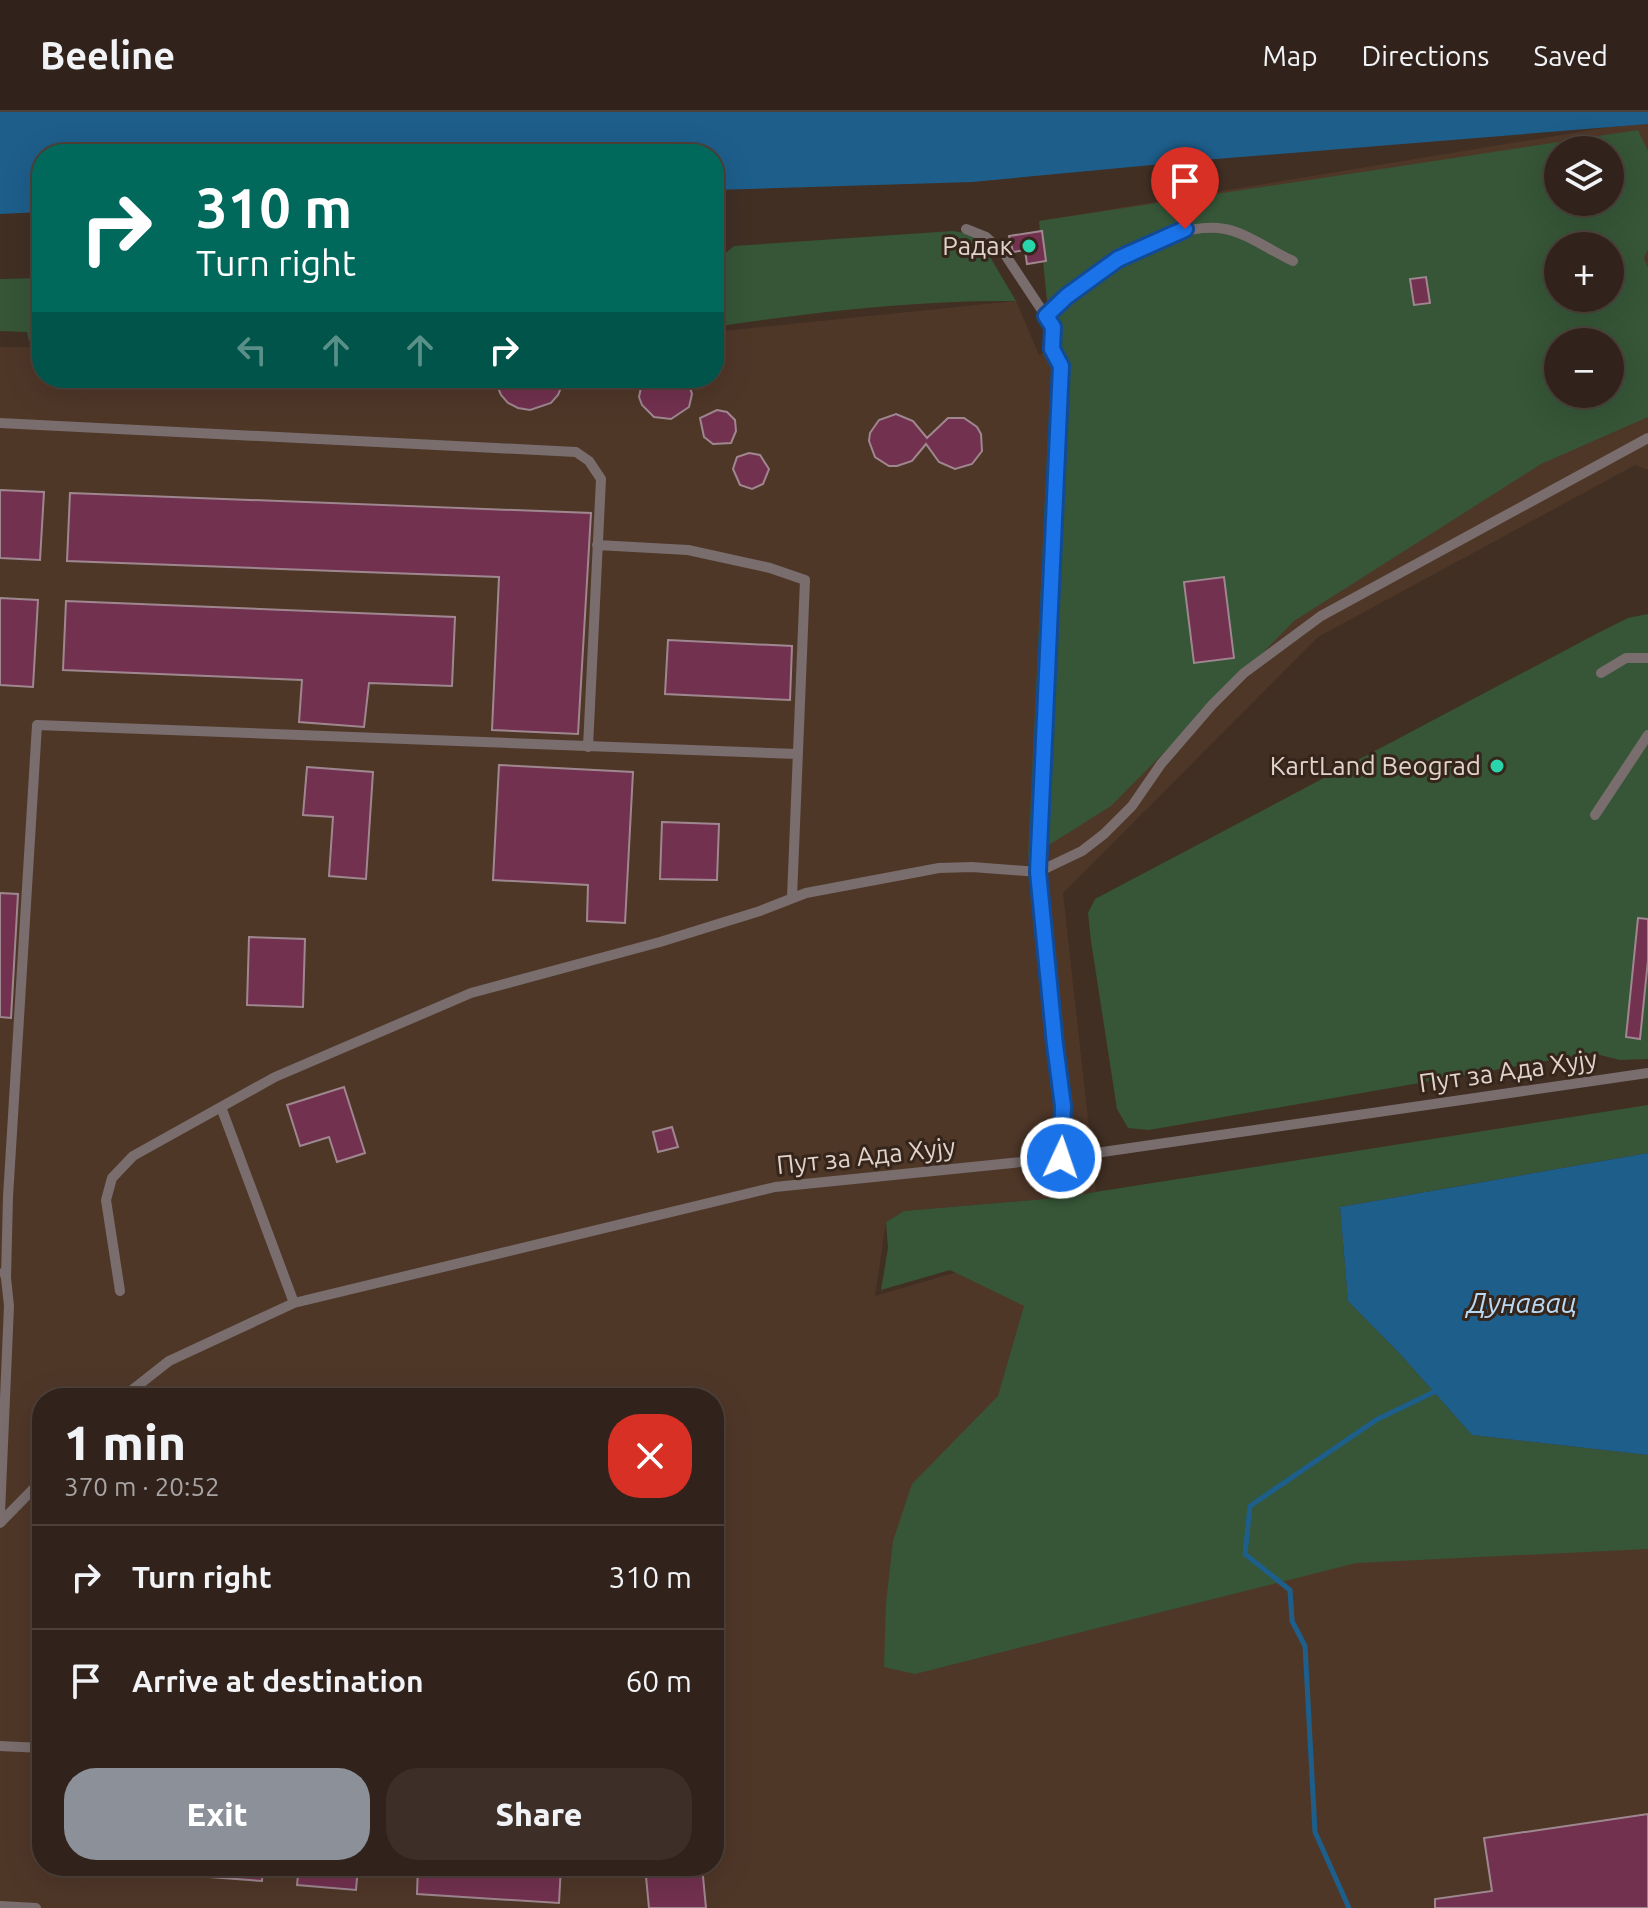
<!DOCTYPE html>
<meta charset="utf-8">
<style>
:root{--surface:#31231b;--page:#3d2f28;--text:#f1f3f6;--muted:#a8a4a3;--line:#4c403a;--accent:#8c9099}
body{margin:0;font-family:Ubuntu,sans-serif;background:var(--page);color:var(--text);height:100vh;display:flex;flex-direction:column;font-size:30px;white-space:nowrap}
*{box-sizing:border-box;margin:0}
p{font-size:26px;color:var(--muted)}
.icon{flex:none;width:44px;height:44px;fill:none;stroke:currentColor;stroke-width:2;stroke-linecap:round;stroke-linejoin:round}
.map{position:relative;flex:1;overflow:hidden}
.drawer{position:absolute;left:32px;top:1276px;width:692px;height:488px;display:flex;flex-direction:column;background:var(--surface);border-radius:32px;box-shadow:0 8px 32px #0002,0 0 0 2px var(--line)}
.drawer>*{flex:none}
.top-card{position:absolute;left:32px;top:32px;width:692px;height:244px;border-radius:32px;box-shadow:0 8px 32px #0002,0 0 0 2px var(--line);background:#00695c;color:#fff;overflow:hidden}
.tools{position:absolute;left:1544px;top:24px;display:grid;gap:16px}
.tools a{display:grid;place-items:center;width:80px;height:80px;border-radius:50%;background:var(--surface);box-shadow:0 8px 32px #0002,0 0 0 2px var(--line);font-size:40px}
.pin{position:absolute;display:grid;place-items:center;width:68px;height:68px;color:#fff;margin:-82px -34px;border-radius:50% 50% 50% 0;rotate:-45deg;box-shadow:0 0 8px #0007}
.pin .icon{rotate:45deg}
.me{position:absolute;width:88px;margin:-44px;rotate:3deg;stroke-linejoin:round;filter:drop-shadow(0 0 6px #0008)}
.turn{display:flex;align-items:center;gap:28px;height:168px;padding:0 32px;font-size:36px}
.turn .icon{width:104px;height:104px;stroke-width:2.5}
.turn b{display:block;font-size:56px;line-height:68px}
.lanes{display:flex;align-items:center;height:76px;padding:0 32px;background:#0003;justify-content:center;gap:40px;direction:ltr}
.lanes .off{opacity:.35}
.round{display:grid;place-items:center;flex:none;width:84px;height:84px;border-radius:32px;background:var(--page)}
.headline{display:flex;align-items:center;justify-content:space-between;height:136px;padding:0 32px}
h1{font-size:48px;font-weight:800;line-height:60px}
.action{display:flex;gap:16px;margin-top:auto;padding:16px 32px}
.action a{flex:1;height:92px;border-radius:32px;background:var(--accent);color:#fff;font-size:32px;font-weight:800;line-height:92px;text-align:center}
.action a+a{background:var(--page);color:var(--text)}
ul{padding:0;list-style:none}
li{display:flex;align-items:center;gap:24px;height:104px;padding:0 32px;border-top:2px solid var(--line)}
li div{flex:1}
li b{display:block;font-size:30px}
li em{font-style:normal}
header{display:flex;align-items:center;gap:48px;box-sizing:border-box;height:112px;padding:0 40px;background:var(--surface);border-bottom:2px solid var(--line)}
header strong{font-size:38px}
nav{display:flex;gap:44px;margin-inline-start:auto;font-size:28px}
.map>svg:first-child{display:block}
.built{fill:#4f3728;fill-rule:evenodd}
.green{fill:#365637;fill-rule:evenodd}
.water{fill:#1e5e8b}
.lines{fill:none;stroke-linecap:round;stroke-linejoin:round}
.stream{stroke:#1e5e8b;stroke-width:5}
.building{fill:#72314f;stroke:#9f8790;stroke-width:2}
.service{stroke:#796d6e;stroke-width:10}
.route-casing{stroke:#114b97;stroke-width:20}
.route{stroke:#1a73e8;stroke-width:14}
.poi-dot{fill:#2bd5ac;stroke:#36251a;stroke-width:3}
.labels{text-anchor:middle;stroke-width:6;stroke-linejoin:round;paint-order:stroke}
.poi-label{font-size:26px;fill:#dfd3cc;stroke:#36251a;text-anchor:end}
.street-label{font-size:26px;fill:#dfd3cc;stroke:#36251a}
.water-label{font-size:28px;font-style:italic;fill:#b8d8f4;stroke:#36251a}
</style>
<header>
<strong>Beeline</strong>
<nav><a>Map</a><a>Directions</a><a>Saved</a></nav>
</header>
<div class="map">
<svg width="1648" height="1796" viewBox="0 0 1648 1796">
<rect width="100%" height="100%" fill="#412f24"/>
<!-- built -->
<path class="built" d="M1648,12v346l-13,-5 -317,172 -255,256 33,299 -39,6 -153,13 -18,11 -11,74 216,-63 46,-3 203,-23 8,94 53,54 71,80 176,20v453h-1648v-1561h42v31h672v-46l302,-31 23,54 13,-7 -13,-127 571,-94zM1558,38h52v52h-52zM1558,134h52v52h-52zM1558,230h52v52h-52zM42,1286h672v468h-672z"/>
<!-- green -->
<path class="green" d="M1638,18l10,21v98l-4,9 4,10v149l-107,47 -247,157 -183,185 -83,52 24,-509 -13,-128zM1558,38h52v52h-52zM1558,134h52v52h-52zM1558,230h52v52h-52z
M953,119l24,4 39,66c-101,-1 -202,11 -302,26v-64l20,-17z
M42,166v63h-13l-2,-9 -27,-1v-52z
M1648,502v445l-28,1 -28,-7 -443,77 -21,-2 -11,-19 -26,-168 -3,-28 7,-14 503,-266 30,-15z
M1648,993v48l-308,54 8,94 53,54 71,80 176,20v94l-292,14 -441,111 -31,-7 2,-63 7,-63 19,-57 86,-88 26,-90 -74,-36 -69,20 7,-42 -2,-26 18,-11 153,-13z"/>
<!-- water -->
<path class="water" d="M0,0h1648v12l-432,35 -244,23 -258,8v-36h-672v58l-42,2z
M1648,1041v302l-176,-20 -71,-80 -53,-54 -8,-94z"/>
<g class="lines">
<!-- stream -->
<path class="stream" d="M1349,1796l-34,-76 -10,-186 -13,-25 -2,-31 -45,-36 5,-48 126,-86 58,-28"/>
</g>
<!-- building -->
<path class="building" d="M1042,119l4,30 -19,3 -2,-14 -12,2 -4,-16z
M1426,165l4,26 -16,2 -4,-26z
M494,266h71l-7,17 -7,8 -21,7 -12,-2 -10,-5 -7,-8z
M643,266h44l5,16 -3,13 -18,12 -17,-2 -12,-12 -3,-8z
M717,298l10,2 8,8 1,11 -5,12 -18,1 -9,-7 -4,-19z
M896,302l17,7 14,17 21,-20h16l13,9 4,7 1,17 -10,13 -17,5 -16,-7 -13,-18 -14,17 -15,5h-8l-14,-9 -6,-16 1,-8 9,-13z
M749,341l11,2 9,14 -6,15 -11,5 -12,-4 -7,-16 4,-12z
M0,378l44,2 -4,68 -40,-2z
M70,381l521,20 -13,221 -86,-4 7,-153 -432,-16z
M1224,465l10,81 -40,5 -10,-81z
M0,486l38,2 -5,87 -33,-2z
M66,489l389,16 -3,69 -83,-3 -5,44 -65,-5 3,-42 -239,-10z
M668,528l124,6 -2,54 -125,-6z
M499,653l134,7 -8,151 -38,-2 1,-36 -95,-5z
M307,655l66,5 -7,107 -37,-3 4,-59 -30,-2z
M662,710l57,2 -2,56 -57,-1z
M0,781l18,1 -7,124 -11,-1z
M1638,806l10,1v41l-8,79 -14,-2z
M249,825l56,2 -2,68 -56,-2z
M344,975l21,66 -28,9 -8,-25 -29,9 -13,-41z
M672,1015l6,20 -20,5 -5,-20z
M1648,1702v94h-213v-9l57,-8 -8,-53z
M211,1754h52l-1,15 -52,-4z
M299,1754h59l-2,24 -59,-5z
M418,1754h143l-2,37 -142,-9z
M645,1754h57l4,42h-57z"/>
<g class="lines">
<!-- service -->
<path class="service" d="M966,117l20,8 18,16 49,74 -1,22 9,17 -23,506 17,173 8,61 -2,52
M1046,204c40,-38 121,-97 179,-87 20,3 48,23 68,32
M0,311l576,29 13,9 12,18 -13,268
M597,433l91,5 82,18 35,12 -13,318
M1601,561l25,-15h22
M1595,703l53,-80
M221,995l73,196
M6,1166l2,-81 29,-472 760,29
M120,1179l-14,-91 6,-22 21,-22 142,-79 196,-84 189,-51 100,-31 46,-18 133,-25 33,-1 66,5 44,-21 22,-17 28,-28 29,-42 51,-59 32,-32 77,-57 327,-178
M122,1286l47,-37 125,-58 481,-116 286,-29 587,-85
M0,1401l9,-207 -3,-28 -2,-6
M0,1411l42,-43
M0,1634l42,2
M0,1794l36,2"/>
</g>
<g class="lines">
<defs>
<path id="route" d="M1061,1046l2,-52 -8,-61 -17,-173 23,-506 -9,-17 1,-22 -7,-11 21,-20 51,-37 67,-30"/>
</defs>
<!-- route casing -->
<use href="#route" class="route-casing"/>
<!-- route -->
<use href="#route" class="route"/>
</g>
<!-- markers -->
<g class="poi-dot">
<circle cx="1029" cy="134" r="8"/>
<circle cx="1497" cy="654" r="8"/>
</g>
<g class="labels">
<!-- poi labels -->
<g class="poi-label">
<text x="1013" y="143">Радак</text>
<text x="1481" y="663">KartLand Beograd</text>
</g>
<!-- street labels -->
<g class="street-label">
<text transform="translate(1508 959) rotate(-8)" y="9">Пут за Ада Хују</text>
<text transform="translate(866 1044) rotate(-6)" y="9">Пут за Ада Хују</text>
</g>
<!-- water labels -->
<g class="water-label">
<text x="1522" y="1201">Дунавац</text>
</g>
</g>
</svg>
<div class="tools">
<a><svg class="icon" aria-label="layers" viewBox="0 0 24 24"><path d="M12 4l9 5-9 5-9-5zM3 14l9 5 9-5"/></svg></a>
<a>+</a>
<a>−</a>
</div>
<div class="pin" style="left:1185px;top:117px;background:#d93025"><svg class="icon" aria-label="arrive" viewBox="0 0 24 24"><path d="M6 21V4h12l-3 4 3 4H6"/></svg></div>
<svg class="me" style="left:1061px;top:1046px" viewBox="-20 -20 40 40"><circle r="17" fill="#1a73e8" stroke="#fff" stroke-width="3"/><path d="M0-11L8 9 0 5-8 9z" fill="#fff"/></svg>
<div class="top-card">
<div class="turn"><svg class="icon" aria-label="right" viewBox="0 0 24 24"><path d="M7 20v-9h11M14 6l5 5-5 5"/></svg><div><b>310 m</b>Turn right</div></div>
<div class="lanes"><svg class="icon off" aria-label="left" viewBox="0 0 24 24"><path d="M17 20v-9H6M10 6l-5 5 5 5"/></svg><svg class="icon off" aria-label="ahead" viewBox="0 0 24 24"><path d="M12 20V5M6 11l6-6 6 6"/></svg><svg class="icon off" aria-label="ahead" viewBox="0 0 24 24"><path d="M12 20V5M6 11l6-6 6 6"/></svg><svg class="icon" aria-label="right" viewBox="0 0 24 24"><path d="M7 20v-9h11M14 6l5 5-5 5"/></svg></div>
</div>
<section class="drawer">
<div class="headline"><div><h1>1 min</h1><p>370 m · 20:52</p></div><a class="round" style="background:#d93025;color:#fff"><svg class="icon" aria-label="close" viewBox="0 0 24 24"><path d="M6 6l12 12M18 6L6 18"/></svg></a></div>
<ul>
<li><svg class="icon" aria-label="right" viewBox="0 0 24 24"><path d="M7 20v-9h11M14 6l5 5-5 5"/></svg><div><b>Turn right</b></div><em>310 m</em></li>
<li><svg class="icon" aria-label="arrive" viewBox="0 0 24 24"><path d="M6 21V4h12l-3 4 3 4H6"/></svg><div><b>Arrive at destination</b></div><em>60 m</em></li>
</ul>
<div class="action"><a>Exit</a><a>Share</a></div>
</section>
</div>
